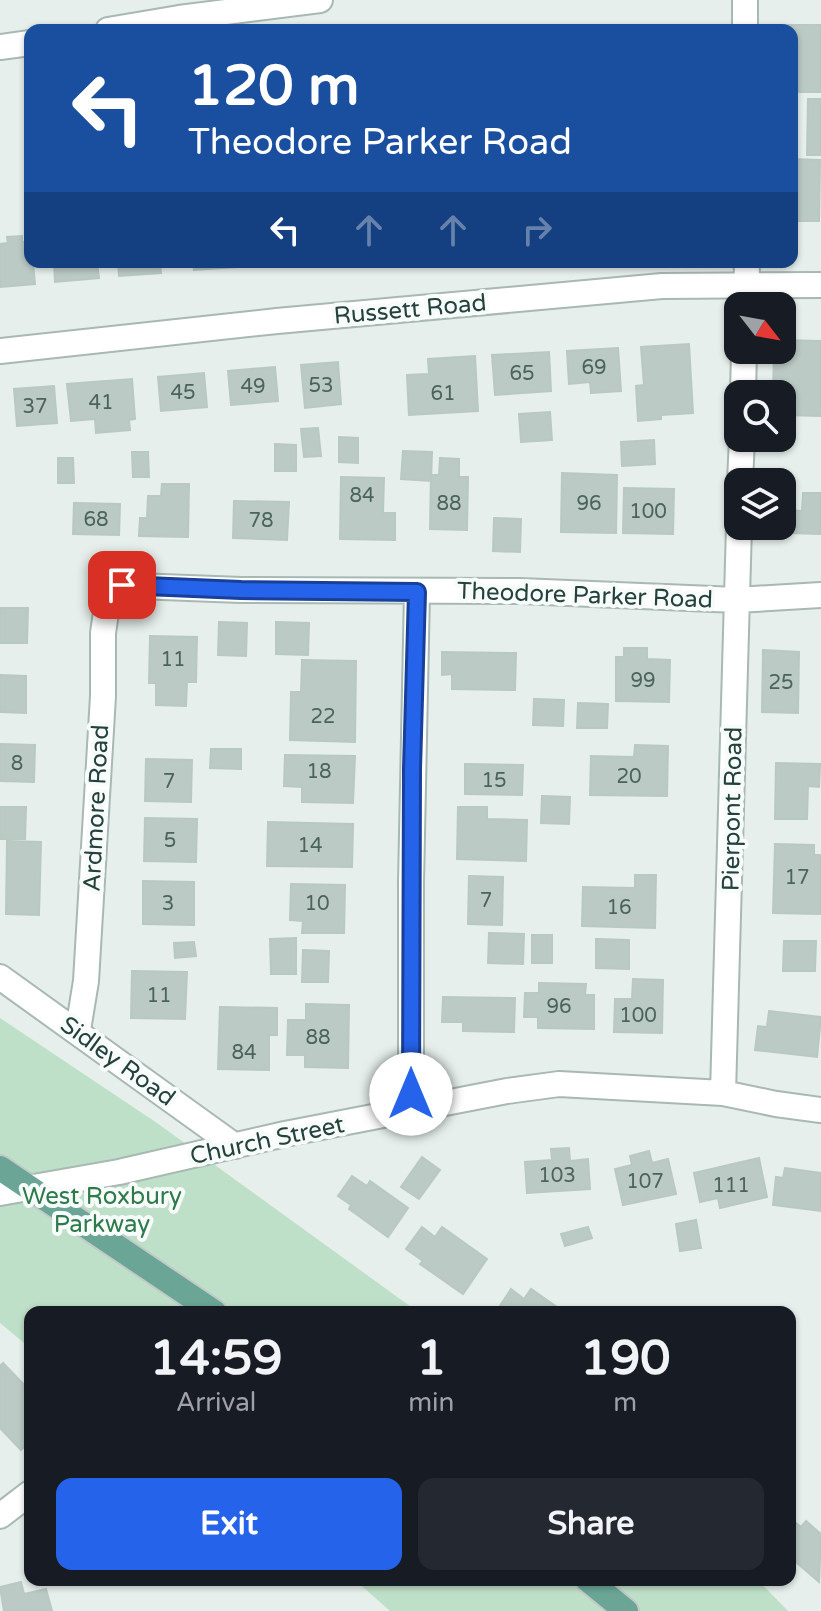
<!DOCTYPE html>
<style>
:root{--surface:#171b24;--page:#242831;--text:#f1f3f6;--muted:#9ea1a6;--accent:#2563eb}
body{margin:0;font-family:"Varela Round",sans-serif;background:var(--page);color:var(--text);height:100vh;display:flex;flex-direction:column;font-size:30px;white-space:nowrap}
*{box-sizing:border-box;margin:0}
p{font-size:26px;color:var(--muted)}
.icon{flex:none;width:44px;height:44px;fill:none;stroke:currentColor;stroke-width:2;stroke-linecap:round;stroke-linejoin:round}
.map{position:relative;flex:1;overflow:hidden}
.drawer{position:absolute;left:24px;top:1306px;width:772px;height:280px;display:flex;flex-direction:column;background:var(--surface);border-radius:16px;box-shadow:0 2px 6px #0004}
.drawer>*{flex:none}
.guide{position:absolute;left:24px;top:24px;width:774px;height:244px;border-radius:16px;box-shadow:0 2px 6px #0004;background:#1a4fa0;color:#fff;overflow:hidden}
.needle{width:52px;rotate:121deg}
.controls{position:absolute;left:724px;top:292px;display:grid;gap:16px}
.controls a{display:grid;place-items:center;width:72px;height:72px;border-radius:16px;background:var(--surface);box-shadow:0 2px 6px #0004;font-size:40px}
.pin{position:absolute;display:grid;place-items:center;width:68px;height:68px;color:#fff;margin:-34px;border-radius:16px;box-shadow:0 4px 12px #0006}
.me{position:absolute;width:88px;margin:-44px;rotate:0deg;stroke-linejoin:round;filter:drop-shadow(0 0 6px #0008)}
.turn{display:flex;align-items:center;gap:28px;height:168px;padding:0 32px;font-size:36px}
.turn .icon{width:104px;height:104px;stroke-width:2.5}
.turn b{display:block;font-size:56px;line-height:68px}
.lanes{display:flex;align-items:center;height:76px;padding:0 32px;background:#0003;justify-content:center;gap:40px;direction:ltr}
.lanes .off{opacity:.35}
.eta{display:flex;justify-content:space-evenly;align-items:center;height:136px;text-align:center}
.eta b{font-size:48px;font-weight:700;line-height:56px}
.primary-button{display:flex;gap:16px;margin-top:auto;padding:16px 32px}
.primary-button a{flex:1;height:92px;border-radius:16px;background:var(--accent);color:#fff;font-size:32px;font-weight:700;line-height:92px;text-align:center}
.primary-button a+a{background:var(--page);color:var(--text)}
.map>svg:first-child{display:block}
.green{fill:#bfe0c8}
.building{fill:#bbcac4;stroke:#b8c9c2;stroke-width:2}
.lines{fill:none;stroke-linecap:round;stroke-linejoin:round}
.minor-casing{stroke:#a8b8b2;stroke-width:28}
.primary-casing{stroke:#c2cac8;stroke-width:28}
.minor{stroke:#fff;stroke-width:24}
.primary{stroke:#6aa596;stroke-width:24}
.route-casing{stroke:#184099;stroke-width:20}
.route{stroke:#2563eb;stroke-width:14}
.labels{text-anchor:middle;stroke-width:8;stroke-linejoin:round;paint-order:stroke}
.number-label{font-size:20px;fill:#4a645c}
.street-label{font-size:24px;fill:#24423a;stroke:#f7fbf9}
.park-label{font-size:24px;fill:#2d7a4b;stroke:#f7fbf9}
</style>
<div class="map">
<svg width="821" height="1611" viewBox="0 0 821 1611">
<rect width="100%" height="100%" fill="#e6efeb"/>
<!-- green -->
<path class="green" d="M0,1018l157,105 261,189h-388v36l-30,-25z
M355,1580h403l30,31h-398z"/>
<!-- building -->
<path class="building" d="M780,25h41v67h-29v-62h-12z
M30,83v41h-2l-3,-40z
M808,99h13v56h-14z
M792,159l28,1 -1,61h-27z
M22,236v6h8v20h3l2,22 -35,3v-43l8,-1 -1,-6z
M54,262h43l2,16 -44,4z
M118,262h42l1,11 -42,3z
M193,262h42l1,5 -42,3z
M251,262h39l-39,4z
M782,340l39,1v75l-39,-1v-21h-9l1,-44h8z
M689,344l4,69 -32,2v4l-23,2 -2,-35 8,-1 -3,-38z
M618,348l3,43 -30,2 -1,-11 -21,2 -2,-33z
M549,352l2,39 -56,4 -3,-40z
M475,356l3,55 -69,4 -2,-40 22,-1 -1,-15z
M338,362l3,42 -36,4 -4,-43z
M275,367l3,34 -47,4 -3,-34z
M204,373l3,34 -46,4 -3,-34z
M132,379l3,40 -6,1 1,10 -34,3 -1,-14 -24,2 -4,-37z
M54,386l3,37 -40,3 -3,-37z
M550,412l2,28 -31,2 -2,-28z
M318,428l3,28 -17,1 -3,-28z
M339,437l19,1v25l-19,-1z
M654,440l1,24 -33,2 -1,-24z
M275,444l21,1v26h-21z
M403,451l29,1 -1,29 -30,-2z
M132,452h16l1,25h-16z
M58,458h15l1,25h-16z
M440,458l19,1v18h9l-1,53 -37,-1 1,-54h8z
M562,473l55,2 -1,58 -55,-1z
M341,477l43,1 -1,35h12v27l-55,-1z
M162,484h27l-1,53 -49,-1 1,-18h7l1,-22h13z
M624,488l50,1 -1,45 -50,-1z
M803,493h18v41l-33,-1v-23l14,1z
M234,501l55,1 -2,38 -54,-2z
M74,503l46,1 -1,31 -46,-1z
M494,518l27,1 -1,33 -27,-1z
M0,608h28l-1,35h-27z
M219,622l28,1 -1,33 -28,-1z
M276,622l33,1 -1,32 -32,-1z
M150,636l47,1 -1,45h-9l-1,24 -30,-1v-22h-7z
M624,648h23v11l23,1 -1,42 -53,-1v-44h8z
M763,650l36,2 -1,61 -36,-1z
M442,652l74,1 -1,37 -63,-1v-15l-10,1z
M302,660l54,1 -1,81 -65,-2 1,-48h10z
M0,675l26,1v37l-26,-1z
M534,699l30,1 -1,26 -30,-1z
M578,703l30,1 -1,24h-30z
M0,744l35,1 -1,37 -34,-1z
M635,745l33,1 -1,50 -77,-1 1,-39 43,1z
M211,749h30v20l-31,-1z
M285,755l70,1 -2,47 -51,-1v-15l-18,-1z
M146,759l46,1 -1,42 -46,-1z
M776,763l44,1 -1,23 -11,-1 -1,33h-32z
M465,764l58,1 -1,30 -57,-1z
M542,796l28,1 -1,27 -28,-1z
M0,807h26l-1,32h-25z
M458,807h29v12l40,1 -1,41 -69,-2z
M145,818l52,1 -1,43 -52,-1z
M268,822l85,2 -1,43 -85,-1z
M7,841l34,1 -2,73 -33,-1z
M775,844l39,1v10h7v59l-48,-1z
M635,875h21l-1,53 -73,-2 1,-39 52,1z
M469,876l34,1 -1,48 -34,-1z
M143,881l51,1v43l-51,-1z
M291,884l54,1 -1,48h-42l1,-12 -13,-1z
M489,933l35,1 -1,30 -35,-1z
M532,935h20v28h-20z
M296,938v36h-25l-1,-35z
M596,939l33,1v29l-33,-1z
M784,941h32l-1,30h-32z
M194,942l2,14 -21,2 -1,-15z
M303,950l26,1 -1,31h-26z
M132,971l55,1 -2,47 -54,-1z
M633,979l30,1 -1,53 -48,-1 1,-33h17z
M539,983l47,1 -1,11h9v34l-56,-1v-11h-14l1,-24h14z
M443,997l72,1 -1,34 -51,-1v-9h-21z
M306,1004l43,1 -1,63 -43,-1v-12h-18l1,-35h18z
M220,1007l57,1v27h-8v35l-51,-1z
M769,1011l52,6 -4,40 -62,-7 3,-24 9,1z
M569,1148l1,13 18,-2 2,30 -63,4 -2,-31 27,-2 -1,-11z
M649,1151l3,12 16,-4 8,35 -53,11 -8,-36 17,-4 -2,-9z
M422,1157l18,13 -21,29 -18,-12z
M759,1158l8,39 -47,11 -2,-10 -18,4 -6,-29z
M785,1168l36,5v38l-48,-6 3,-28 7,1z
M352,1176l15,10 3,-5 38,27 -20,29 -39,-28 2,-4 -13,-9z
M696,1220l5,28 -21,3 -4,-27z
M422,1227l13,10 7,-10 45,32 -24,35 -43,-30 3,-3 -17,-12z
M588,1227l4,11 -27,8 -4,-12z
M511,1289l13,10 7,-10 33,23h-68z
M3,1363l27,28v50l-9,9 -21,-22v-62z
M790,1518l11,9 5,-6 15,13 -2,48 -29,-25z
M21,1582l3,12 22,-5 6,22h-48l-4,-24z"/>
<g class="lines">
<defs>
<path id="minor" d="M745,0v30
M108,30l71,-12 141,-18
M0,47l30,-4
M746,306l1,-44
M0,351l277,-30 385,-35 159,-1
M743,394l1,-44
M740,482l2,-44
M0,977l235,169
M78,1030l8,-49 17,-285v-63l7,-48 131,5 279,1 217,9 84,-5
M723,1093l16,-567
M411,1111v-228l6,-291
M0,1193l119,-21 166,-38 222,-43 52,-7 164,9 53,11 45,6
M0,1516l30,-23"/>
<path id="primary" d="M0,1168l214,144
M588,1580l38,31"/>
</defs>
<!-- minor casing -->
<use href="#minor" class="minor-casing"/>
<!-- primary casing -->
<use href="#primary" class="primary-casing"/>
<!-- minor -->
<use href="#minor" class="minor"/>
<!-- primary -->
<use href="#primary" class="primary"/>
</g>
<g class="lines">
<defs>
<path id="route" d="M122,585l119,5 176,2 -5,177 -1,325"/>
</defs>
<!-- route casing -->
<use href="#route" class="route-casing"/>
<!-- route -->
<use href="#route" class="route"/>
</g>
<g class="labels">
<!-- number labels -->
<g class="number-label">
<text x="594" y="374">69</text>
<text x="522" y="380">65</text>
<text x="321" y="392">53</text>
<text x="253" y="393">49</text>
<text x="183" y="399">45</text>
<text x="443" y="400">61</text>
<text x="101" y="409">41</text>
<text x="35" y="413">37</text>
<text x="362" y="502">84</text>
<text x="449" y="510">88</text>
<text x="589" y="510">96</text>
<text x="648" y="518">100</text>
<text x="96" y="526">68</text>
<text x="261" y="527">78</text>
<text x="173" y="666">11</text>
<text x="643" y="687">99</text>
<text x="781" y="689">25</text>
<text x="323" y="723">22</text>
<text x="17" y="770">8</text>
<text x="319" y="778">18</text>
<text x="629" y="783">20</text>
<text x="494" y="787">15</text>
<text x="169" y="788">7</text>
<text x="170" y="847">5</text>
<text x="310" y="852">14</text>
<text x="797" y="884">17</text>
<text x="486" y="907">7</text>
<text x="168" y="910">3</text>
<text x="317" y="910">10</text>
<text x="619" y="914">16</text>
<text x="159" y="1002">11</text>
<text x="559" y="1013">96</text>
<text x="638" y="1022">100</text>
<text x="318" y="1044">88</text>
<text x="244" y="1059">84</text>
<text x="557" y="1182">103</text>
<text x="645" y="1188">107</text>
<text x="731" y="1192">111</text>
</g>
<!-- street labels -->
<g class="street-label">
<text transform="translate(410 309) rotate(-5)" y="8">Russett Road</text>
<text transform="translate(585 595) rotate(2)" y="8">Theodore Parker Road</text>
<text transform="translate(96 808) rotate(-87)" y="8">Ardmore Road</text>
<text transform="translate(732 809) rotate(-89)" y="8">Pierpont Road</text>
<text transform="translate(118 1061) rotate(36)" y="8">Sidley Road</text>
<text transform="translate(267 1140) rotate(-12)" y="8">Church Street</text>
</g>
<!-- park labels -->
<g class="park-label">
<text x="102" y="1204">West Roxbury<tspan x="102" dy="28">Parkway</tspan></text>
</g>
</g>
</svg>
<div class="controls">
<a><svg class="needle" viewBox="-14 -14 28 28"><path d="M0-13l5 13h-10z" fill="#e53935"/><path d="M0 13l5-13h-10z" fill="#9ea1a6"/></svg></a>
<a><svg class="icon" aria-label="search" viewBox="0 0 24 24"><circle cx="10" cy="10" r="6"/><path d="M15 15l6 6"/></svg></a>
<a><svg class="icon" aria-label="layers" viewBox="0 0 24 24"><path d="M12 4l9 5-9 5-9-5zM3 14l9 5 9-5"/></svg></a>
</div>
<div class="pin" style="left:122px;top:585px;background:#d93025"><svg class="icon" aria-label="arrive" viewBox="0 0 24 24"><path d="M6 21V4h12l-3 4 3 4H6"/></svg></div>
<svg class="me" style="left:411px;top:1094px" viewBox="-20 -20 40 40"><circle r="19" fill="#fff"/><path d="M0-13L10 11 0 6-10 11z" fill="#2563eb"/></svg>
<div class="guide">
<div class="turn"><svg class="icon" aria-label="left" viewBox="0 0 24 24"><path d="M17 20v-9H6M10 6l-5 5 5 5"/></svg><div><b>120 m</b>Theodore Parker Road</div></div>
<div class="lanes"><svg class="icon" aria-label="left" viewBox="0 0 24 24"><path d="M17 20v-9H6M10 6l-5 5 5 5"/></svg><svg class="icon off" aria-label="ahead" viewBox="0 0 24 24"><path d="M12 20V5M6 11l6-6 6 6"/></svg><svg class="icon off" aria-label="ahead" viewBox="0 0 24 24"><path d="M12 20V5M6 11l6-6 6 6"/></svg><svg class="icon off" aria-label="right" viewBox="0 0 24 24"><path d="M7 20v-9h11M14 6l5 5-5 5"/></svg></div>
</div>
<section class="drawer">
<div class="eta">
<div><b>14:59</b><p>Arrival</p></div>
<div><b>1</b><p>min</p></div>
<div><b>190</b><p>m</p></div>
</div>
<div class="primary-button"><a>Exit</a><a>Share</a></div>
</section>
</div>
